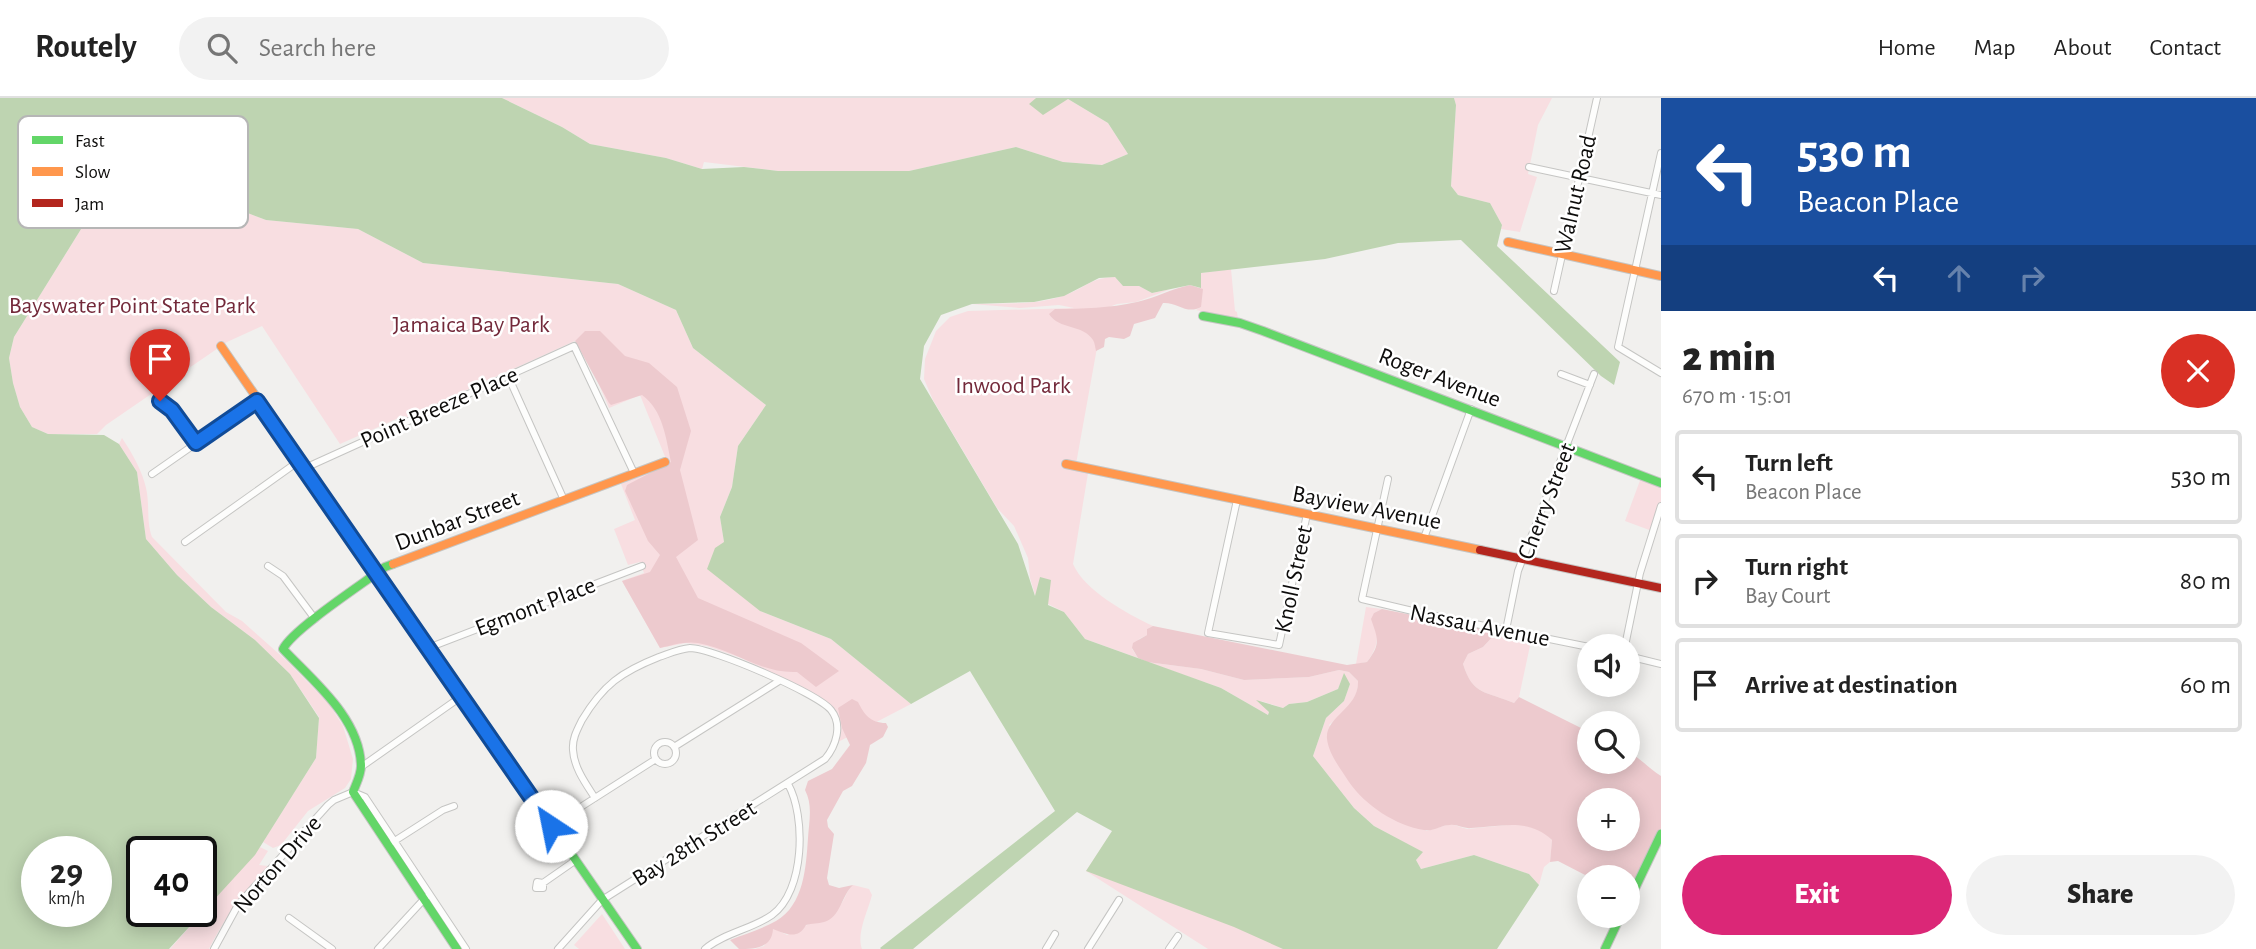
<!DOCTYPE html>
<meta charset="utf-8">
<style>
:root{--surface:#fff;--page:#f2f2f2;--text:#222;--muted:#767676;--line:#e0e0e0;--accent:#db2777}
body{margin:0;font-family:"Alegreya Sans",sans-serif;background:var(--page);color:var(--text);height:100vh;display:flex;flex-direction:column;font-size:26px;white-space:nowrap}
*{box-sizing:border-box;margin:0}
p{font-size:23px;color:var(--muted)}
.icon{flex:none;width:38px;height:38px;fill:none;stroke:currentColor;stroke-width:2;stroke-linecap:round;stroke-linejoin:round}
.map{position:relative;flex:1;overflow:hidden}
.panel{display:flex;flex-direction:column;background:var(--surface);width:595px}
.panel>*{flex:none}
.top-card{background:#1a4fa0;color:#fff;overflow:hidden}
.tools{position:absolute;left:1577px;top:536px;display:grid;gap:14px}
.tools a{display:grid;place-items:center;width:63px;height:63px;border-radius:50%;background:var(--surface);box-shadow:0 4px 18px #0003;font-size:35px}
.speed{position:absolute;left:21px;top:738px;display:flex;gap:14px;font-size:35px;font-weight:700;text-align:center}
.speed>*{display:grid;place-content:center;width:91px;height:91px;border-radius:50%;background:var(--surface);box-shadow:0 4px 18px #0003;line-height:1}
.speed small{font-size:18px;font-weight:400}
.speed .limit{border:4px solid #111;border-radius:10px;background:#fff;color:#111}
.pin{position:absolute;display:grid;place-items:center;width:60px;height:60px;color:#fff;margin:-72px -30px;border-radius:50% 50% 50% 0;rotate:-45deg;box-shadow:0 0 7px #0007}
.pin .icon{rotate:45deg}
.me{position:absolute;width:77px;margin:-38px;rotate:326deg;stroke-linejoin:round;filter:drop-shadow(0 0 5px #0008)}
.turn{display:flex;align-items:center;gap:24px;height:147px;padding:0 21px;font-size:32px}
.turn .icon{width:91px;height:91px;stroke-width:2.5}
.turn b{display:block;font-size:49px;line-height:60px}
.lanes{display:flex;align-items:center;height:66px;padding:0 21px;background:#0003;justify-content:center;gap:35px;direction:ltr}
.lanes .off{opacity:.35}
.round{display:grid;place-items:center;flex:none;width:74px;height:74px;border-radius:37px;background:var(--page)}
.overview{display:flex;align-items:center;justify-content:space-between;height:119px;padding:0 21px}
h1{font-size:42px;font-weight:800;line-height:52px}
.primary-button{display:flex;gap:14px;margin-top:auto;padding:14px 21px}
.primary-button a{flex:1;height:80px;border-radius:42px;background:var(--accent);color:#fff;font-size:28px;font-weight:800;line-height:80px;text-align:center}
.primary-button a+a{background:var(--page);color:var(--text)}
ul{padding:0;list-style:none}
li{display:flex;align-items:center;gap:21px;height:94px;margin:0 14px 10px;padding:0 7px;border:4px solid var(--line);border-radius:7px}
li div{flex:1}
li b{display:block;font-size:26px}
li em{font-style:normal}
header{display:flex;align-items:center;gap:42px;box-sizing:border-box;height:98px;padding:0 35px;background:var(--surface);border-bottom:2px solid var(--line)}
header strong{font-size:33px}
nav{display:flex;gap:38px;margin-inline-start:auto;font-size:24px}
.search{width:490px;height:63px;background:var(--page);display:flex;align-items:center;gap:18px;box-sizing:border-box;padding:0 24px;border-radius:38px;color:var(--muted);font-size:26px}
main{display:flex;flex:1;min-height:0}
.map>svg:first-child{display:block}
.green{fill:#f8dee1}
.forest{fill:#edcace;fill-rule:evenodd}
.water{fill:#bed4b1;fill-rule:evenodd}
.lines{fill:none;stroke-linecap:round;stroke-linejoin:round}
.street-casing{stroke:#c5c5c3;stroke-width:8}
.fast-casing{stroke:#c5c5c3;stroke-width:10}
.slow-casing{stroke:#c5c5c3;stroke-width:10}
.jam-casing{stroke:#c5c5c3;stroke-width:10}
.street{stroke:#fdfdfc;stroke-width:6}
.fast{stroke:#63d668;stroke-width:8}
.slow{stroke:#ff974d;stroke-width:8}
.jam{stroke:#b3261e;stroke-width:8}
.route-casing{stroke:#114b97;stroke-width:18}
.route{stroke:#1a73e8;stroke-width:12}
.labels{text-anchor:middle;stroke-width:5;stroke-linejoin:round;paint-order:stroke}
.street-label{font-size:24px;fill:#0d0c0b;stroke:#fff}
.park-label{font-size:24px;fill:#73293a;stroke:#fff}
.key{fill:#fff;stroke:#b6b6b6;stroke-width:2}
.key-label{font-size:19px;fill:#0d0c0b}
</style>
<header>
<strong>Routely</strong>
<div class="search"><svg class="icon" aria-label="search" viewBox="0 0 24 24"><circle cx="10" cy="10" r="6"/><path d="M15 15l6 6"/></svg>Search here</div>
<nav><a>Home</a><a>Map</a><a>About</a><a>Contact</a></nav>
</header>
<main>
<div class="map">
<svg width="1661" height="851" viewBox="0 0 1661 851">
<rect width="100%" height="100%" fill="#f1f0ee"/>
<!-- green -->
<path class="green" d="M502,0h534l-6,6 38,-5 40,24 20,31 -26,11 -39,-3 -47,-15 -107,24h-131l-74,-9 -2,7 -36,-11 -76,-14 -28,-17z
M1454,0h98l-14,27 -10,49 9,3 -17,55 -19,-3 1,-4 -12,-22 -32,-8 -7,-9 5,-81z
M103,104h8l16,20 118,-10 21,8 92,9 65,34 195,21 58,26 17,38 73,57 -28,41 -6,41 -12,30 4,25 36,69 71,28 80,65 -73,38 1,-8 -6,-25 -21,-16 -71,-35 -34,-12 -21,-3 -26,5 -38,-67 22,-8 -4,-11 -12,3 -14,-36 21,-9 -14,-36 47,-20 -28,-69 -31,13 -17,-40 -15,-28 -170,77 -4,-1 -63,28 -78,-118 -35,16 -121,83 -9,9h-49l-16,-7 -12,-20 -7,-24 -4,-25 5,-21 82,-132z
M1231,171l4,42 2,1 1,7 -42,-9 5,-3v-34z
M1115,179l8,9h16l13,7 19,-4 -35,13 -19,2 -13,5 -28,155 13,3 -16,97c12,27 53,49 80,62l-6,3v6l-8,4 -7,10 6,9 -53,-19 -21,-27 -28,-14 -6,-20 -2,-20 -14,-32 -17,-18 -64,-108 -9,-21 1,-20 11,-28 14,-14 18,-6 106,-3 -15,-3 -39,3 -48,-4c30,-1 64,2 93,-9 21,-7 24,-17 50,-18z
M122,340c10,15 20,32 24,50 4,16 0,33 6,49l74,75 16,9 45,40 42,43 14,22 10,33 -2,20 -6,9 -37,23 -27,34 -8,3 -10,-6 53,-84 3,-41 -29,-43 -35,-34 -44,-33 -34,-32 -31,-36 -9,-67 -18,-28z
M1642,377l19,9v19l-9,28 -27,-10z
M1366,509l16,2 -8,4c3,22 7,30 -7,49l-11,2z
M1497,534l34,9 -12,56 -5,6c-28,-12 -41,-7 -51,-39l5,-10 15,-7z
M1147,564l54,7 43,11 65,-3 30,-7 10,2 9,9c1,20 -15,32 -29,44l97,106 25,-7 16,5 51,-5 24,6 10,10 -2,22 -6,5 -5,18 -10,-11 -55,-19 -53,14 -5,-9 6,-8 -48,-26 -20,-18 -41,-52 13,-38 18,-17 6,-17 -6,-10 -6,15 -31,13 -18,2 -6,4 -22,-7 8,11 -1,3 -47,-27z
M1111,735l244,116h-147l-122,-78z
M260,749l8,4 -9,14 9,1c-24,26 -43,51 -59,83h-39z
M853,787l16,4 3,6c-4,16 -16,39 -10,54h-107l9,-3 9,-18 14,7c14,-8 44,-19 54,-31 5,-6 5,-13 12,-19z
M602,816l23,35h-46l-5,-4z"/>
<!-- forest -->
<path class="forest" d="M1190,187l13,4 -2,18c-14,8 -24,-5 -38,-4l-8,15 -21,6 -4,12 -6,3 -15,-2 -4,2 -1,8 -8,4c-1,-4 -1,-8 -3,-11 -10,-16 -34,-10 -44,-26l6,-5c28,0 55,-1 82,-7 18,-4 34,-13 53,-17z
M585,233h15l25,25 24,7 28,24 14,44 -11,39 18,70 -22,17 22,41 103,45 38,28 -23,16 -19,-15c-36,2 -64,-23 -99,-29 -13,-2 -25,2 -38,5l-38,-67 28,-9 10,-17 -12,-14 -23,-50 2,-6 44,-23c-5,-24 -8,-52 -29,-67l-31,10 -2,-2 -34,-62z
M1382,511l115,23 -14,15 -15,7 -5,10c10,32 23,27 51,39l5,-6 70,35v29h39v-9c13,6 21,17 33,24v54l-33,67v-20h-39l-31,-16 -8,1 2,-22c-24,-23 -52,-13 -81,-12 -7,1 -14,-4 -21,-3 -9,0 -17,7 -26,5 -28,-4 -59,-25 -75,-48 -8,-13 -20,-27 -22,-43 -2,-23 32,-30 31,-58l-9,-9 -10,-2 -30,7 -65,3 -43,-11 -54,-7 -9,-4 -6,-10 1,-5 14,-8v-6l6,-3 194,39 20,-3c14,-18 11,-23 4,-43l3,-6zM1589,702h39v38h-39z
M852,601l6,3c6,12 12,21 28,21l2,4 -5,10 -13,8 -4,18 -14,23 -9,5 -16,29 1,7 6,7 -7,44 2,7 10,3 14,-3c-12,11 -12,32 -29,37 -6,2 -12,1 -18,3 -8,15 -20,9 -33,4 -1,19 -18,20 -34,20l-9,-9c15,-6 32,-11 46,-19 28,-16 30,-54 32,-83 1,-16 5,-33 -3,-48l3,-9 24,-12 18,-24 -8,-17 -4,-20z"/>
<!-- water -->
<path class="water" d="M0,0h502l60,29 28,17 76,14 36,11 42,-2 34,4h131l107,-24 47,15 39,3 26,-11 -20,-31 -40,-24 -25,16 -14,-11 7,-6h418l2,7 -5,81 7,9 32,8 12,22 -5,21 123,116 -6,23 -13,-9 -140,-136 -63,3 -73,16 -124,14v15l-11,-3 -38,8 -13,-7h-16l-8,-9 -16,1 -35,18 -30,6 -62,2 -31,11 -17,31 -4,33 98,165 17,52 5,-19 11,3 -3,25 16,7 21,27 136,49 47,27 1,-3 -13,-12 27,8 6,-4 18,-2 31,-13 6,-16 6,11 -6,17 -18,17 -13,38 41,52 20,18 49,26 -7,8 5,9 53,-14 55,19 10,11 -42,64h-214l-49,-22 -148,-56 26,-40 -35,-19 -164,137h-32l-1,-1 175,-137 -85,-140 -59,33 -80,-65 -71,-28 -53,-42 8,-21 9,-6 -4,-25 12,-30 6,-41 28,-41 -73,-57 -17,-38 -58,-26 -195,-21 -65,-34 -92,-9 -21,-8 -118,10 -17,-20 -14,3 -82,132 -5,21 4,25 7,24 12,20 16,7 56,1 15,9 18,28 9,67 31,36 34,32 44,33 35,34 29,44 -3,40 -61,97 -86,94h-169zM37,754h59v60h-59zM142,754h59v60h-59z"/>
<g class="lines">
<defs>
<path id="street" d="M1661,55l-43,194 43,26
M1529,69l132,28
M1554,193l43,-193
M1561,276l29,11
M508,278l56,124
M160,303l12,9 24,33
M305,370l269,-122 60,127
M152,376l105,-73
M1388,381l-26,120 59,14 168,34
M1237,402l-29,133 71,12 28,-131
M1424,440l47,-129
M185,444l114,-81
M268,468l15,10 32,43
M1506,532l12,-59 76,-197
M1625,548l15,-73 21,-67
M428,550l214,-82
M1628,558l33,8
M654 655a11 11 0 1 1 22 0a11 11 0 1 1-22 0Z
M674,649l105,-66
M361,669l101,-71
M551,728l105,-67
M393,744l50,-32 11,-4
M543,785v5h-7l1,-6 6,1 33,-23
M289,820l43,31
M214,851l24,-44 90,-100 6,-5 19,-8 12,5 101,152
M378,851l48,-52
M558,851l44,-49 223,-141c11,-13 18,-34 6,-49 -14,-17 -119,-62 -141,-62 -11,1 -22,6 -31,9 -38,15 -56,28 -77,63 -5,10 -10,19 -9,30 1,18 13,34 22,48
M705,851c19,-16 47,-20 67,-34 33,-24 34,-99 16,-131
M1046,851l9,-15
M1088,851l31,-49
M1169,851l9,-13"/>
<path id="fast" d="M1203,218l37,7 23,8 398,152
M393,466l-8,3c-21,16 -92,62 -102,82 30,32 77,69 78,117 0,9 -5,18 -8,26l104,157
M381,480l256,371
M1628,805l33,-69
M1605,851l16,-34"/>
<path id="slow" d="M1508,144l153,34
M221,248l160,232
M1066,366l414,86
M393,466l272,-102"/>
<path id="jam" d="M1480,452l181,38"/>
</defs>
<!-- street casing -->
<use href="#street" class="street-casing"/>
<!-- fast casing -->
<use href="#fast" class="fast-casing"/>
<!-- slow casing -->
<use href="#slow" class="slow-casing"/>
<!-- jam casing -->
<use href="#jam" class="jam-casing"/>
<!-- street -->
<use href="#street" class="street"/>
<!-- fast -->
<use href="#fast" class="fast"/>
<!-- slow -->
<use href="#slow" class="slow"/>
<!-- jam -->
<use href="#jam" class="jam"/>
</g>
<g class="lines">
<defs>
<path id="route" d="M160,303l12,9 24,33 61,-42 294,425"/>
</defs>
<!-- route casing -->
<use href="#route" class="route-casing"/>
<!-- route -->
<use href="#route" class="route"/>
</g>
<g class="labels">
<!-- street labels -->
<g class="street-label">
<text transform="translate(1575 96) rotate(-77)" y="8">Walnut Road</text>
<text transform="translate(1440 279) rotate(21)" y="8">Roger Avenue</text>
<text transform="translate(439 309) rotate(-24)" y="8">Point Breeze Place</text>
<text transform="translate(1546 403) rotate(-69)" y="8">Cherry Street</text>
<text transform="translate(1367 409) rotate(11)" y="8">Bayview Avenue</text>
<text transform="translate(457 422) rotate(-21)" y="8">Dunbar Street</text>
<text transform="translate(1293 481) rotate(-78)" y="8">Knoll Street</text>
<text transform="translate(535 508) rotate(-21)" y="8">Egmont Place</text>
<text transform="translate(1480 527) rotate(11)" y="8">Nassau Avenue</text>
<text transform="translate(694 745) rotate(-32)" y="8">Bay 28th Street</text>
<text transform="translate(277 766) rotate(-49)" y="8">Norton Drive</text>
</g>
<!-- park labels -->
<g class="park-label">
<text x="132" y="215">Bayswater Point State Park</text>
<text x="471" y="234">Jamaica Bay Park</text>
<text x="1013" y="295">Inwood Park</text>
</g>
</g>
<!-- legend -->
<rect x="18" y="18" width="230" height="112" rx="10" class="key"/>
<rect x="32" y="38" width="31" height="8" fill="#63d668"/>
<rect x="32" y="69" width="31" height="9" fill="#ff974d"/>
<rect x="32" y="101" width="31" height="8" fill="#b3261e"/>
<g class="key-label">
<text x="75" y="49">Fast</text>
<text x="75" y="80">Slow</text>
<text x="75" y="112">Jam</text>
</g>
</svg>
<div class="tools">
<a><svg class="icon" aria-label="sound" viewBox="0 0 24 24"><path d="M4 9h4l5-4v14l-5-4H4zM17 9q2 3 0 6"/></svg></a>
<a><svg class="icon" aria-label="search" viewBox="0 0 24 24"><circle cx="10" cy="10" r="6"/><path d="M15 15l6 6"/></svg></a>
<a>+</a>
<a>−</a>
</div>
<div class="speed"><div>29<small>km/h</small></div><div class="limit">40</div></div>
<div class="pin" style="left:160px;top:303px;background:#d93025"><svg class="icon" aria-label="arrive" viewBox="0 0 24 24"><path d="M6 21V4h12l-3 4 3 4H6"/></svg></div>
<svg class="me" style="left:551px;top:728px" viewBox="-20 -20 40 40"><circle r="19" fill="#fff"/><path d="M0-13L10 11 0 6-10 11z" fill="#1a73e8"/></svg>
</div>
<section class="panel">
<div class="top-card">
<div class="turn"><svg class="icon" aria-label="left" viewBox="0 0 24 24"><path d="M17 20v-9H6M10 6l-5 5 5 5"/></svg><div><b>530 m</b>Beacon Place</div></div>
<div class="lanes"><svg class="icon" aria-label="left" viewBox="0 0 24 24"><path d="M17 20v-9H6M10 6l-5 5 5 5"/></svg><svg class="icon off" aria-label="ahead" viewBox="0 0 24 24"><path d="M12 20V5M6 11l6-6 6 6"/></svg><svg class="icon off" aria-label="right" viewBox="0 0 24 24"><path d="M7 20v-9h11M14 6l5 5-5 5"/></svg></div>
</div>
<div class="overview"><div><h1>2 min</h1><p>670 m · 15:01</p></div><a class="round" style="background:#d93025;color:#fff"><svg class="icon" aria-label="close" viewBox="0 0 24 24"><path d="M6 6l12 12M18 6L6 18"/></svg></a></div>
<ul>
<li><svg class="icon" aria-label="left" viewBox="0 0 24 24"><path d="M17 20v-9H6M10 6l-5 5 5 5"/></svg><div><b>Turn left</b><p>Beacon Place</p></div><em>530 m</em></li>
<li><svg class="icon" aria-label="right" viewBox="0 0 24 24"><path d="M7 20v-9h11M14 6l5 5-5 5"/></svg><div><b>Turn right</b><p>Bay Court</p></div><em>80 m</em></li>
<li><svg class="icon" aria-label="arrive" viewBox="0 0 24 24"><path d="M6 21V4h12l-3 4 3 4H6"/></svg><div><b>Arrive at destination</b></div><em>60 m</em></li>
</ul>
<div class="primary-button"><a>Exit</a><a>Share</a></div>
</section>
</main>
